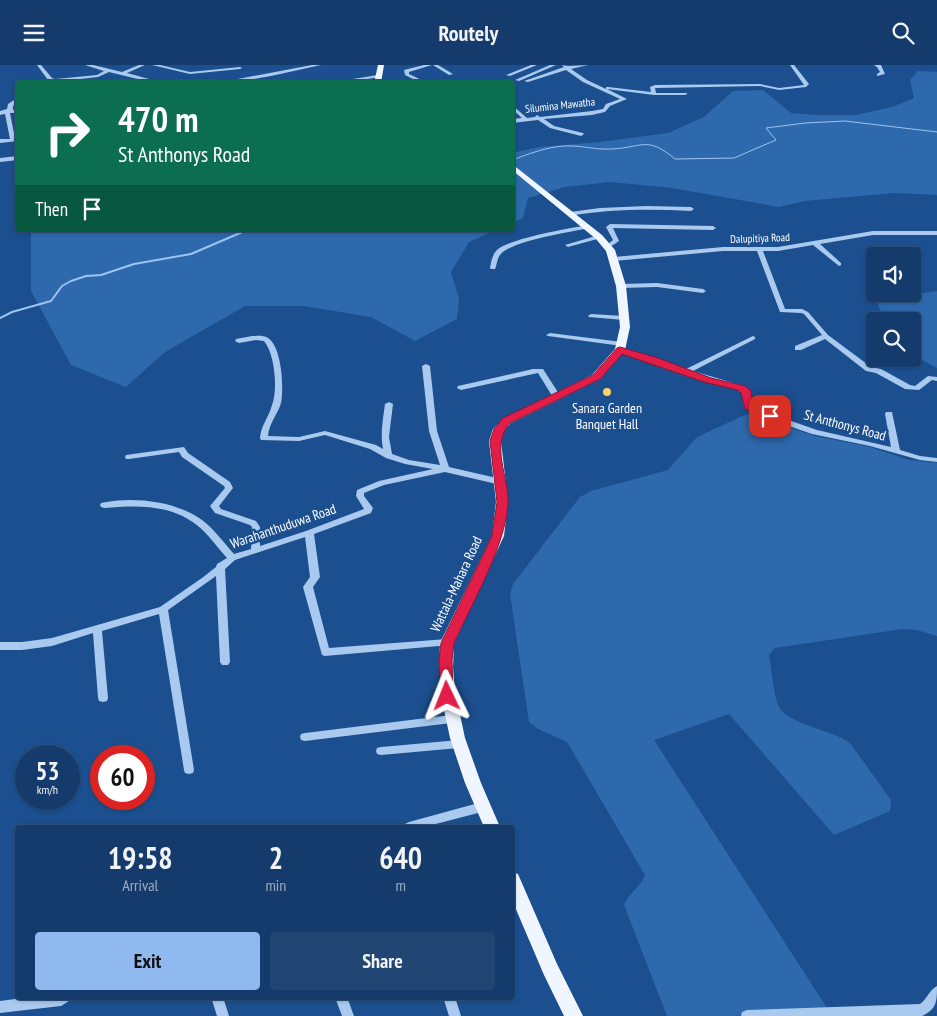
<!DOCTYPE html>
<style>
:root{--surface:#143b6b;--page:#214673;--text:#f1f3f6;--muted:#9dadc1;--line:#33557e;--accent:#90b9f0}
body{margin:0;font-family:"PT Sans Narrow",sans-serif;background:var(--page);color:var(--text);height:100vh;display:flex;flex-direction:column;font-size:19px;white-space:nowrap}
*{box-sizing:border-box;margin:0}
p{font-size:16px;color:var(--muted)}
.icon{flex:none;width:28px;height:28px;fill:none;stroke:currentColor;stroke-width:2;stroke-linecap:round;stroke-linejoin:round}
.map{position:relative;flex:1;overflow:hidden}
.panel{position:absolute;left:15px;top:760px;width:500px;height:175px;display:flex;flex-direction:column;background:var(--surface);border-radius:5px;box-shadow:0 1px 4px #0004,0 0 0 1px var(--line)}
.panel>*{flex:none}
.guide{position:absolute;left:15px;top:15px;width:500px;height:152px;border-radius:5px;box-shadow:0 1px 4px #0004,0 0 0 1px var(--line);background:#0b6e4f;color:#fff;overflow:hidden}
.buttons{position:absolute;left:866px;top:182px;display:grid;gap:10px}
.buttons a{display:grid;place-items:center;width:55px;height:55px;border-radius:5px;background:var(--surface);box-shadow:0 1px 4px #0004,0 0 0 1px var(--line);font-size:25px}
.speed{position:absolute;left:15px;top:680px;display:flex;gap:10px;font-size:25px;font-weight:700;text-align:center}
.speed>*{display:grid;place-content:center;width:65px;height:65px;border-radius:50%;background:var(--surface);box-shadow:0 1px 4px #0004,0 0 0 1px var(--line);line-height:1}
.speed small{font-size:12px;font-weight:400}
.speed .limit{border:8px solid #d22;background:#fff;color:#111}
.pin{position:absolute;display:grid;place-items:center;width:42px;height:42px;color:#fff;margin:-21px;border-radius:10px;box-shadow:0 2px 8px #0006}
.me{position:absolute;width:55px;margin:-28px;rotate:358deg;stroke-linejoin:round;filter:drop-shadow(0 0 4px #0008)}
.turn{display:flex;align-items:center;gap:18px;height:105px;padding:0 20px;font-size:22px}
.turn .icon{width:65px;height:65px;stroke-width:2.5}
.turn b{display:block;font-size:35px;line-height:42px}
.then{display:flex;align-items:center;height:48px;padding:0 20px;background:#0003;gap:10px;font-size:19px}
.eta{display:flex;justify-content:space-evenly;align-items:center;height:85px;text-align:center}
.eta b{font-size:30px;font-weight:700;line-height:35px}
.cta{display:flex;gap:10px;margin-top:auto;padding:10px 20px}
.cta a{flex:1;height:58px;border-radius:5px;background:var(--accent);color:#111;font-size:20px;font-weight:700;line-height:58px;text-align:center}
.cta a+a{background:var(--page);color:var(--text)}
header{display:flex;justify-content:space-between;align-items:center;height:65px;padding:0 20px;background:var(--surface);font-size:22px;font-weight:700}
.map>svg:first-child{display:block}
.green{fill:#2e69ad}
.lines{fill:none;stroke-linecap:round;stroke-linejoin:round}
.stream-far1{stroke:#9cc4f0;stroke-width:1}
.stream{stroke:#9cc4f0;stroke-width:2}
.minor{fill:#a9c9ee;fill-rule:evenodd}
.major{fill:#f0f6ff;fill-rule:evenodd}
.route{fill:#e11d48;stroke:#92132f}
.poi-dot{fill:#ffd166;stroke:#1b4f8f;stroke-width:2}
.labels{text-anchor:middle;stroke-width:5;stroke-linejoin:round;paint-order:stroke}
.far-street-label{font-size:11px;fill:#fff;stroke:#1b4f8f}
.poi-label{font-size:14px;fill:#fff;stroke:#1b4f8f}
.street-label{font-size:14px;fill:#fff;stroke:#1b4f8f}
</style>
<header><svg class="icon" aria-label="menu" viewBox="0 0 24 24"><path d="M4 6h16M4 12h16M4 18h16"/></svg>Routely<svg class="icon" aria-label="search" viewBox="0 0 24 24"><circle cx="10" cy="10" r="6"/><path d="M15 15l6 6"/></svg></header>
<div class="map">
<svg width="937" height="951" viewBox="0 0 937 951">
<rect width="100%" height="100%" fill="#1b4f8f"/>
<!-- green -->
<path class="green" d="M918,6l19,1v123l-43,-2 -89,8 -26,6 -107,-19 -62,-6 -45,5 -37,11 -5,20 -10,5 -1,-70 27,-6 61,-5 68,-9 36,-16 29,-26 30,-1 28,23 26,2h39l36,-8 22,-9 -4,-18z
M31,165h465l-27,12 -18,30 8,27 -2,20 -42,22 -44,-24 -68,-11h-58l-80,46 -39,35 -55,-22 -40,-74z
M937,226v77l-17,-9 -7,-8 -1,-30h-27l-8,-19 24,-6z
M747,349l68,22 55,11 38,13 29,3v173l-20,-6 -15,-1 -127,19 -6,7c3,16 4,35 9,50 7,19 55,25 72,38l41,57 -1,11 -56,24 -105,-121 -75,26 175,271 -95,5h-67l-43,-111c5,-13 17,-18 21,-30l-78,-133 -29,-13 -9,-7 -19,-128 3,-10 67,-87 11,-6 77,-21 29,-33z"/>
<g class="lines">
<!-- stream-far1 -->
<path class="stream-far1" d="M512,95c17,-6 34,-13 52,-14 16,-1 31,4 47,3 31,-1 36,-14 64,10l59,-1 42,-18 -10,-12 39,-5 40,-2 92,11"/>
<!-- stream -->
<path class="stream" d="M0,253l12,-6 39,-11 11,-15 9,-5 15,-5 15,-1 33,-11 57,-10 56,-24"/>
<!-- minor -->
<path class="minor" d="M37,0h4l11,13 3,1 42,-4 7,-4 -19,-6h8l29,7 17,-7h6l-18,8 37,10h-10l-45,-11 -11,5 -44,5 -6,-2z
M152,0h8l30,7 50,-5 2,1 -2,1 -50,5z
M312,0h9l-50,11 -40,7h-15z
M424,0h8l-23,7v2l19,9h-7l-16,-8 -1,-5z
M433,0h5l15,9 -4,1z
M531,0h6l-27,11 -4,-1z
M550,0h6l-37,16 -4,-1z
M562,0l6,1 20,-1 -17,4 16,11 19,9v-2h2l43,5 -1,-5 5,-2 105,-1 19,4 25,-3 -14,-20h4l15,19 -3,3 -27,3 -19,-4 -105,2 1,5h31v1l-2,1h-31l-47,-6 20,10 -17,7 -5,6 -13,3 -48,4 10,7 29,7 1,1 -3,2 -31,-8 -12,-8 -26,3v-4l10,-1 -10,-9v-4l15,13 8,-1 2,-2 3,2 52,-6 11,-2 3,-5 14,-5 -37,-17 -17,-12 -38,12 -4,-1 40,-14z
M874,0h7l4,9 -8,2v-2l3,-2 -3,-5z
M378,10l2,1v1l-37,6h-16z
M14,35l3,2 -4,4v4h5v3h-8l5,25 3,1v2l-18,2v-4h10l-5,-25 -5,1v-4l7,-2 1,-5z
M18,91v4l-18,2v-4z
M18,111v8h-4l1,-6z
M646,141l45,1 3,2 -3,2c-41,-2 -81,-2 -121,5l-3,-2 3,-2 30,-4z
M610,159l103,2 3,2 -3,2 -100,-2 6,13 -12,8 -3,-2 9,-7 -7,-13z
M587,160l3,2 -1,1c-18,4 -79,13 -89,27 -3,4 -3,10 -5,14h-4l-1,-1c1,-6 2,-13 7,-18 14,-12 70,-21 90,-25z
M873,166h64v4h-64l-53,9 21,19v2l-2,1 -26,-21 -35,6h-15l22,58h17l6,3 20,23 43,32 10,2 29,16 5,1 13,-10 9,1v4l-5,-1 -13,10 -14,-1 -29,-16 -10,-2 -41,-32 -24,11h-6v-4l27,-11 -18,-21 -3,-1 -21,-1 -23,-61h-34l-109,10 -3,-2 3,-2 109,-10h55z
M599,170l2,1v2l-33,9 -3,-2z
M657,218l46,6 3,2 -3,2 -46,-6 -36,1 -3,-2 3,-2z
M591,249l33,2 3,2 -3,2 -35,-3 -1,-1z
M550,268l72,9 4,2 -4,2 -74,-10 -2,-1z
M252,271c6,0 11,-1 16,2 14,9 16,50 13,65 -3,11 -12,20 -13,33l31,1 26,-6 51,14 7,4c-3,-15 0,-30 2,-45l4,-2 4,2 -4,33 3,17 17,6 31,5 -11,-34 -7,-65 4,-2 4,2 7,65 12,36 52,12 4,3 -4,3 -56,-13 -61,13 -20,8v3l9,12 -2,5 -57,21 6,43 -7,10 16,61 118,-9 3,2 2,2 -2,2 -125,11 -3,-1 -19,-68 7,-10 -5,-40 -70,23 -10,9 5,93 -2,3h-6l-2,-3 -4,-86 -48,34 26,160 -1,3 -4,1 -4,-1 -1,-3 -25,-156 -57,17 6,67 -1,3 -4,1 -4,-1 -1,-3 -5,-65 -41,13 -30,4h-22v-8h22l30,-4 108,-31 42,-29 14,-11 1,-3 10,-6c-10,-11 -18,-23 -29,-32 -27,-22 -61,-21 -94,-18l-3,-1 -1,-2 1,-2c32,-7 75,-2 101,17 12,9 22,23 32,34l17,-5 1,-22 -2,-2 -35,-12 -5,-7 15,-18 -1,-2 -42,-29 -3,-5 -50,7h-3l-1,-2 1,-2 58,-8 4,6 42,29 3,6 -14,18 2,3 35,12 4,6v19l46,-15 58,-22 -8,-13 1,-6 22,-9 54,-12 -28,-5 -19,-6 -16,-9 -45,-14 -26,6 -38,-1 -1,-2c1,-13 9,-21 12,-33 6,-15 3,-51 -8,-64l-8,-1 -17,3 -4,-2 1,-2z
M753,271l2,1v2l-62,32 51,15 6,6 2,14 5,3 60,21 74,17 -6,-33 1,-2h6l8,38 20,6 17,2v4l-17,-2 -50,-14 -58,-12 -61,-21 -7,-6 -2,-14 -4,-3 -55,-16 -67,-24 1,-2h6l63,21z
M533,304h10l18,28 -1,2h-6l-16,-26 -77,17 -4,-2 1,-2z
M451,650l4,1 1,3 -1,3 -4,1 -146,18 -4,-1 -1,-3 1,-3 4,-1z
M459,675l4,1 1,3 -1,3 -4,1 -78,7 -4,-1 -1,-3 1,-3 4,-1z
M482,737l4,2 1,3 -1,3 -4,2 -58,15h-21l2,-3 4,-2z
M937,921c0,15 0,23 -15,30h-181l1,-4 5,-2 173,-6c7,-5 10,-15 17,-18z
M30,932h41l-2,4 -8,5 -61,7v-12z
M211,932h12l6,19h-12z
M335,932h12l7,19h-12z
M443,932h12l6,19h-12z"/>
<!-- major -->
<path class="major" d="M378,0h6l-3,18h-7z
M512,99l90,71 13,15 11,36 4,41 -5,23 -25,29 -89,44 -7,7 -3,11 7,61 -4,34 -50,107 -1,24 2,24 10,47 16,45 19,44h-16l-19,-44 -15,-45 -10,-47 -1,-24 1,-24 52,-107 4,-34 -7,-61 4,-12 10,-10 89,-44 23,-26 5,-22 -4,-41 -10,-35 -10,-12 -84,-69z
M512,807l6,2 39,90 26,52h-19l-20,-41 -32,-75z"/>
</g>
<!-- route -->
<path class="route" d="M620,282l38,11 53,20 34,8 6,5 2,14 22,11 -5,3 -25,-10 -4,-16 -3,-3 -34,-8 -82,-28 -22,25 -90,44c-20,22 -1,54 -2,81 -3,43 -36,99 -54,139l-2,17 1,36 -2,4h-9l-2,-4 -1,-36 2,-17 51,-107 5,-34 -7,-61 4,-12 9,-11 90,-43 24,-27z"/>
<!-- markers -->
<circle class="poi-dot" cx="607" cy="327" r="5"/>
<g class="labels">
<!-- far-street labels -->
<g class="far-street-label">
<text transform="translate(560 40) rotate(-6)" y="4">Silumina Mawatha</text>
<text transform="translate(760 173) rotate(-2)" y="4">Dalupitiya Road</text>
</g>
<!-- poi labels -->
<g class="poi-label">
<text x="607" y="348">Sanara Garden<tspan x="607" dy="16">Banquet Hall</tspan></text>
</g>
<!-- street labels -->
<g class="street-label">
<text transform="translate(845 360) rotate(15)" y="5">St Anthonys Road</text>
<text transform="translate(283 461) rotate(-19)" y="5">Warahanthuduwa Road</text>
<text transform="translate(456 519) rotate(-65)" y="5">Wattala-Mahara Road</text>
</g>
</g>
</svg>
<div class="buttons">
<a><svg class="icon" aria-label="sound" viewBox="0 0 24 24"><path d="M4 9h4l5-4v14l-5-4H4zM17 9q2 3 0 6"/></svg></a>
<a><svg class="icon" aria-label="search" viewBox="0 0 24 24"><circle cx="10" cy="10" r="6"/><path d="M15 15l6 6"/></svg></a>
</div>
<div class="speed"><div>53<small>km/h</small></div><div class="limit">60</div></div>
<div class="pin" style="left:770px;top:351px;background:#d93025"><svg class="icon" aria-label="arrive" viewBox="0 0 24 24"><path d="M6 21V4h12l-3 4 3 4H6"/></svg></div>
<svg class="me" style="left:447px;top:631px" viewBox="-20 -20 40 40"><path d="M0-17L14 15 0 8-14 15z" fill="#e11d48" stroke="#fff" stroke-width="4"/></svg>
<div class="guide">
<div class="turn"><svg class="icon" aria-label="right" viewBox="0 0 24 24"><path d="M7 20v-9h11M14 6l5 5-5 5"/></svg><div><b>470 m</b>St Anthonys Road</div></div>
<div class="then">Then<svg class="icon" aria-label="arrive" viewBox="0 0 24 24"><path d="M6 21V4h12l-3 4 3 4H6"/></svg></div>
</div>
<section class="panel">
<div class="eta">
<div><b>19:58</b><p>Arrival</p></div>
<div><b>2</b><p>min</p></div>
<div><b>640</b><p>m</p></div>
</div>
<div class="cta"><a>Exit</a><a>Share</a></div>
</section>
</div>
